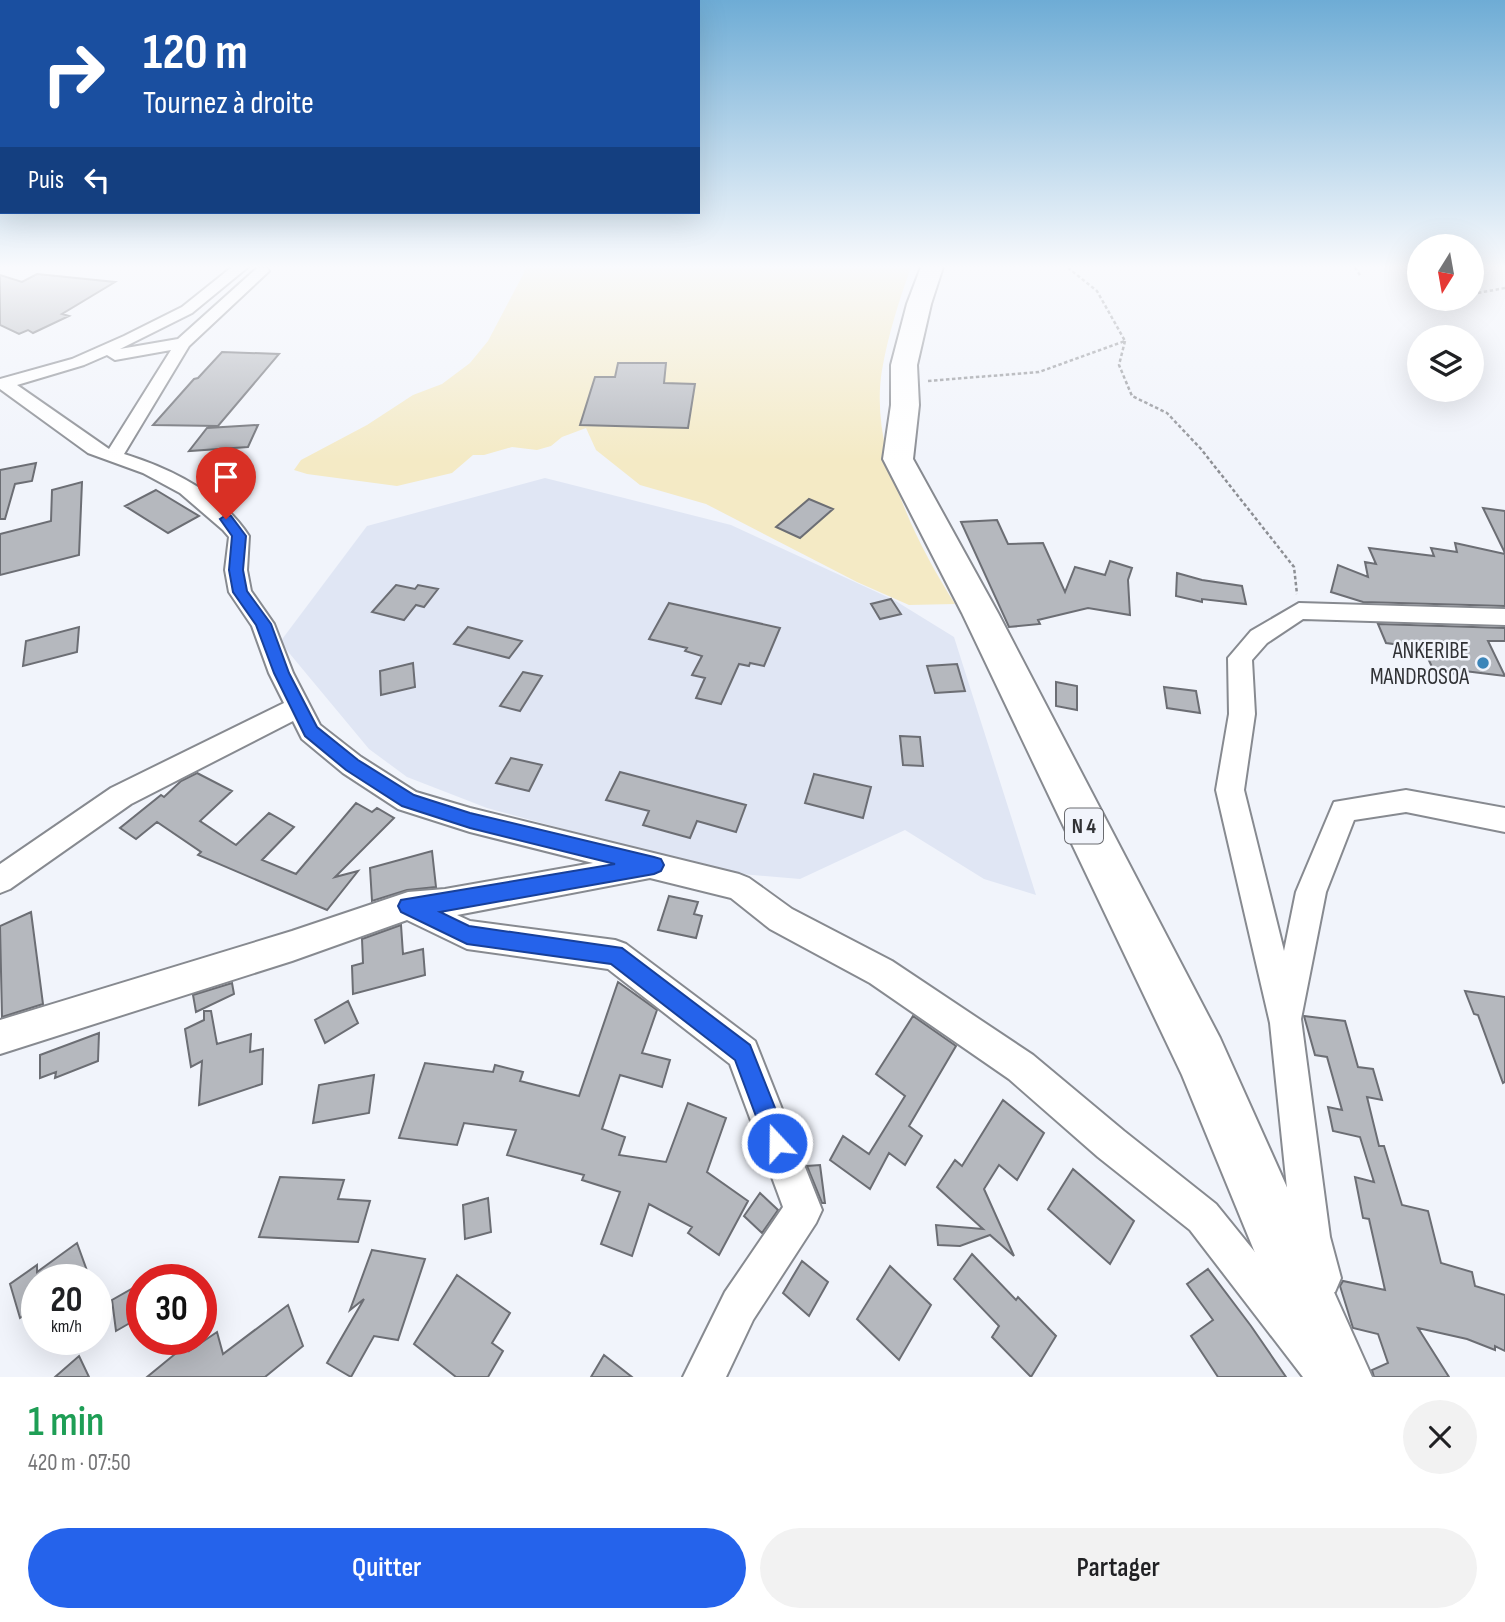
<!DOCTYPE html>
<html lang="fr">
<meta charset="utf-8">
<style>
:root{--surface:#fff;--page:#f2f2f2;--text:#202124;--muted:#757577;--accent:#2563eb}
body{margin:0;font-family:"Sofia Sans Condensed",sans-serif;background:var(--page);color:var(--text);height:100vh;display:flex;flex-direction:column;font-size:26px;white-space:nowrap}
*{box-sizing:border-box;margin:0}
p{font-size:23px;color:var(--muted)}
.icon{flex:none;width:38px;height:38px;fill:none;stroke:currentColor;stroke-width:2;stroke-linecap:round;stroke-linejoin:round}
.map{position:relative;height:1377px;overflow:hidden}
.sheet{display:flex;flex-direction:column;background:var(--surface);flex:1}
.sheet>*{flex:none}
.top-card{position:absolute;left:0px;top:0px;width:700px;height:214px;box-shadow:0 7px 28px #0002;background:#1a4fa0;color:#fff;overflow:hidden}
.needle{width:46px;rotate:191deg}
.controls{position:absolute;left:1407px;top:234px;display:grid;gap:14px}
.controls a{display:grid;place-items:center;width:77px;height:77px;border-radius:50%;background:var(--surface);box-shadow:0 7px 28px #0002;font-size:35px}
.speed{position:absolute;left:21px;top:1264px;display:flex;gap:14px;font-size:35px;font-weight:700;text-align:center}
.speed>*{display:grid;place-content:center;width:91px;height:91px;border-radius:50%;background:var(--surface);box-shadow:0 7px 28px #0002;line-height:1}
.speed small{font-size:18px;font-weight:400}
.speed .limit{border:10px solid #d22;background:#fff;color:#111}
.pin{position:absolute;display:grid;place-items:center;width:60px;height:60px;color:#fff;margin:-72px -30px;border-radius:50% 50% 50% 0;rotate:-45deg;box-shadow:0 0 7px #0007}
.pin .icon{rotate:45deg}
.me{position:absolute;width:77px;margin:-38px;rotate:339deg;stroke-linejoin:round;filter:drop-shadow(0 0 5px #0008)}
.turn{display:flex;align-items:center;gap:24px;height:147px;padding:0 28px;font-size:32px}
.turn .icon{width:91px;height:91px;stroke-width:2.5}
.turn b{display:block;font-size:49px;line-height:60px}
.then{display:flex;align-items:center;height:66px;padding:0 28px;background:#0003;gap:14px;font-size:26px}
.round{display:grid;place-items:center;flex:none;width:74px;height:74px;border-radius:37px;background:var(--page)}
.head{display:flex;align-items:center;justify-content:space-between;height:119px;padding:0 28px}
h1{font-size:42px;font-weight:600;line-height:52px;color:#1e9e55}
.cta{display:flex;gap:14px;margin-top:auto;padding:14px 28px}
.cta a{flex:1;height:80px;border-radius:42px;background:var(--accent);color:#fff;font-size:28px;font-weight:600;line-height:80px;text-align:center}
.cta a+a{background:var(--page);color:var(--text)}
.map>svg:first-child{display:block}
.built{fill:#e0e6f4}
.sand{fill:#f4eac5}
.building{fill:#b5b8be;stroke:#6c6e74;stroke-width:2}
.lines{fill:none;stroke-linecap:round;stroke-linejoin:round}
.street-casing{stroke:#878a90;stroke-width:4}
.primary-casing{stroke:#878a90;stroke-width:4}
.path{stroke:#8d8f94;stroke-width:2.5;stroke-dasharray:3.5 2.5;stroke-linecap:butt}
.street{fill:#fff;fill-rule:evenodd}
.primary{fill:#fff;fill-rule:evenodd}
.route{fill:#2563eb;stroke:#184099;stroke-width:2}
.poi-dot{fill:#3b85b9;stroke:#f1f4fb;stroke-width:2.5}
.labels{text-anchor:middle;stroke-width:5;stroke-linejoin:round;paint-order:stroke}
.shield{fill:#f1f4fb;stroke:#6b6c70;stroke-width:2}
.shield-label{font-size:21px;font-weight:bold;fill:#313235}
.poi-label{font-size:23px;fill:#313235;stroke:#f1f4fb;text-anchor:end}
</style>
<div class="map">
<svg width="1505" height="1377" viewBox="0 0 1505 1377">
<rect width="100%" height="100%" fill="#f1f4fb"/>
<!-- built -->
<path class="built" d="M545,478l186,47 163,75 60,37 82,258 -52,-16 -79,-49 -105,49 -81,-7 -232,-64 -80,-31 -38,-28 -89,-107 87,-116z"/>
<!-- sand -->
<path class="sand" d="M527,267h384c-12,34 -23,68 -29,103 -13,78 32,169 73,234l-46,1 -52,-23 -151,-78 -66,-19 -44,-35 -10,-22 -24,9 -11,9 -14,4 -25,-3 -28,8h-11l-21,18 -55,13 -90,-12 -13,-4 7,-10 66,-35 46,-30 29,-11 28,-21 18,-22z"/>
<!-- building -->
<path class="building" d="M37,274l78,8 -53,32 7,2 -36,17 -5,-3 -9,4 -19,-9v-50l22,7z
M222,352l57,2 -61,72 -65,-1 41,-46 4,-1z
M618,363h48l-2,20 31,1 -7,44 -108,-3 15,-48h20z
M258,425l-10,22 -59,4 18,-23z
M36,463l-4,18 -17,3 -10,35h-5v-49z
M82,482l-3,73 -79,20v-41l51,-13 1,-31z
M156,490l43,26 -31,17 -43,-27z
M809,499l24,10 -33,29 -24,-11z
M1483,508l22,3v42z
M997,520l11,24 35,-1 22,49 10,-25 30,8 5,-14 22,7 -4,12 2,35 -42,-7 -50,12 2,4 -31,3 -48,-105z
M1455,543l50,11v52l-142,-4 -32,-10 7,-27 30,12 -3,-15 11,2 -7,-16 65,8 -3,-8 26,4z
M1177,573l25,7 40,6 4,18 -44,-5v3l-26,-6z
M396,585l19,4 3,-4 20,4 -14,18 -8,-2 -12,15 -32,-8z
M891,599l10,15 -21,5 -9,-15z
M669,603l111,25 -16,38 -14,-3 -1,3 -10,-2 -18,40 -25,-6 9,-20 -13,-3 10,-19 -17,-5 2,-3 -38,-9z
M1378,624l127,4v13h-17l17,35 -49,-6 1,4 -23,-3 -11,-23 -37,-5z
M79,627l-2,25 -54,14 3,-25z
M468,627l54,14 -13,17 -55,-14z
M413,663l2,24 -34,8 -1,-24z
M957,664l8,27 -30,2 -8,-27z
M523,672l19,4 -22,35 -20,-5z
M1056,682l21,4v24l-21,-4z
M1164,687l32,4 4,22 -33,-5z
M900,736l20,1 3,29 -20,-1z
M511,758l31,7 -13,26 -33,-8z
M620,772l126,33 -10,27 -39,-11 -7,17 -47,-13 6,-14 -43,-11z
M197,773l35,18 -32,30 36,24 33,-32 25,14 -32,33 34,14 60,-71 16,9 5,-4 17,10 -59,59 23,-6 -31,39 -129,-55 3,-3 -44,-30 -21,17 -16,-11 41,-33 3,2 17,-16z
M814,774l57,13 -8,31 -58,-15z
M432,851l4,36 -29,3 -35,11 -2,-33z
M669,896l29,6 -4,12 8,2 -6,22 -38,-8z
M31,912l12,92 -41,13 -2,-91z
M401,925l2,29 20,-5 2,26 -72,19 -1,-28 11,-3 -1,-24z
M618,982l39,28 -15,43 28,7 -8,27 -42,-12 -18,54 23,8 -6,18 47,7 22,-59 38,15 -19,54 41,29 -29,54 -31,-22 4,-6 -43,-23 -17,52 -31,-12 19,-52 -38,-12 2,-5 -77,-20 9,-25 -52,-7 -7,22 -58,-7 26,-75 68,9 2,-7 28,7 -3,9 59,15z
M232,983l2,11 -38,18 -3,-17z
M1465,991l40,6v85l-2,1 -25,-68 -4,-1z
M348,1001l10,22 -33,20 -10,-23z
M204,1011h7l6,33 34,-10 -1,18 13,-3 -1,35 -63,21 3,-44 -11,6 -6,-38 19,-9z
M913,1016l43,30 -47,80 13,10 -17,29 -16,-12 -19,36 -40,-29 13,-24 26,18 36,-58 -29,-22z
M1304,1016l41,5 13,46 15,2 9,31 -15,-3 12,49h5l18,59 26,6 13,52 31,9 3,14 30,9v56l-10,-5v4l-28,-11 -49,-11 31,49h-75l-2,-7 16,-7 -10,-29 -25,-6 -13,-42 3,-5 42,9 -16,-71 -6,-1 -8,-41 19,5 -14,-45 -27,-6 -5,-24 14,3 -15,-53 -12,-2z
M99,1033l-1,28 -43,17 1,-6 -16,6v-23z
M374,1075l-5,38 -56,10 6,-38z
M1003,1100l41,33 -27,47 -18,-15 -15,24 30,67 -24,-21 -30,11 -22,-1 -2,-20 47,4 -46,-42 18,-27 7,6z
M820,1165l5,38h-3l-15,-37z
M1073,1169l61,52 -24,43 -62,-55z
M280,1177l64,3 -6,19 32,2 -12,41 -99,-5z
M760,1193l18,17 -16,23 -18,-17z
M488,1198l3,34 -26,7 -2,-34z
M77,1243l13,36h-53v27l-17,12 -10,-34 27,-19v7z
M372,1250l53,9 -27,81 -24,-4 -23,41 -24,-14 37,-64 -14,11z
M972,1254l44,46 2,-3 38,39 -25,41 -39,-40 7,-11 -45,-47z
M802,1261l26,21 -19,34 -26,-23z
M890,1266l41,39 -32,55 -42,-41z
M1208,1269l43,57 35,51h-68l-27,-41 22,-16 -26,-36z
M457,1275l53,38 -18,30 11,8 -15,26h-32l-42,-33z
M142,1283v33l-26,15 -4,-31z
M288,1305l15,41 -38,31h-118l39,-32 3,6 28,-19 6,22z
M604,1355l28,22h-41z
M79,1356l10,21h-34z"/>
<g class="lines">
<defs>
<path id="street" d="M232,267h16l-56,46 -72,36 58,-10 79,-71h10l2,3 -80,75 -65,108c48,15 97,39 125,82l-2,34 4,21 23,33 19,49 27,52 41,32 55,35 54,16 269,66 10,4 43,31 100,52 141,94 91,76 92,73 128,158 6,15h-47l-113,-147 -92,-73 -89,-78 -139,-96 -100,-54 -39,-31 -81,-20 -193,37 13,6 145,19 11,4 129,97 67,169 -6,13 -63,97 -27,57h-43l42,-85 58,-85 -53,-143 -122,-95 -141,-20 -60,-29 -115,41 -292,93v-34l292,-89 116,-39 37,-3 148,-26 -123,-31 -72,-23 -55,-36 -41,-34 -9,-18 -162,83 -121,85 -10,4v-29l111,-76 173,-85 -15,-30 -17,-47 -23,-34 -4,-22 4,-33 -6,-7 -43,-37 -37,-20 -55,-20 -88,-64v-10l72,-20 52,-23 58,-29zM171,350l-62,99 -92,-64 67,-20 23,-10 8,5z
M1299,603l206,6v16l-202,-6 -36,24 -15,17 3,54 -11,76 40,161 12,-59 38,-90 72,-12 99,18v24l-99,-20 -52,8 -28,72 -25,127 29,218 11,41 -6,14 -14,6 -14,-6 -15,-55 -22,-214 -54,-233 13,-76 -1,-56 23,-27z"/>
<path id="primary" d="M921,267h22l-12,37 -14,61 2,40 -6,54 85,154 222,425 152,339h-66l-124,-302 -220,-462 -79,-154 8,-54v-40l16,-61z"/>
</defs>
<!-- street casing -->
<use href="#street" class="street-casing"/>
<!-- primary casing -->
<use href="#primary" class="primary-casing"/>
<!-- path -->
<path class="path" d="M1355,267l6,10
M1472,294l33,-6
M1443,301l5,-2
M1125,341l-6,24 13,31 35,17 34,36 93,118 3,27
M928,381l111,-9 86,-31 -28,-50 -30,-24"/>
<!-- street -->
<use href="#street" class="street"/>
<!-- primary -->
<use href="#primary" class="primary"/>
</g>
<!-- sky -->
<linearGradient id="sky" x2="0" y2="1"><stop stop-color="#6eacd5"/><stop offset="0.58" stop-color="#f9fafd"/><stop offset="1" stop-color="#f9fafd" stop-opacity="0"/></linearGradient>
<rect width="1505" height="460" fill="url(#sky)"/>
<!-- route -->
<path class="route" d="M226,515l5,1 15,20 -3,34 4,21 24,33 18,49 28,54 41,33 56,35 56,18 184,44 7,2 3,6 -3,6 -7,3 -214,38 29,14 153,22 128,97 39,98 -3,8 -9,3 -8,-3 -34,-91 -124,-96 -144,-20 -66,-32 -3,-6 3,-6 214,-36 -145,-36 -68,-22 -56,-36 -41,-34 -31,-63 -18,-48 -23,-33 -4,-22 3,-34 -12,-17z"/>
<!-- markers -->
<circle class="poi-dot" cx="1483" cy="663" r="7"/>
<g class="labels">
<!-- shield labels -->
<rect class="shield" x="1065" y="808.5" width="38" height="35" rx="5"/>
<g class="shield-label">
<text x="1084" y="833">N 4</text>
</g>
<!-- poi labels -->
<g class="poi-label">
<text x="1469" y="658">ANKERIBE<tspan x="1469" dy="26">MANDROSOA</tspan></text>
</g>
</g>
</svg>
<div class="controls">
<a><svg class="needle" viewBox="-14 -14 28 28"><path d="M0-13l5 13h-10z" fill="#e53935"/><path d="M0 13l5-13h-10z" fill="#757577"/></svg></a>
<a><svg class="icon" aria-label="layers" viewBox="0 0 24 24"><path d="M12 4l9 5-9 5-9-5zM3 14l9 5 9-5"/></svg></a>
</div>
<div class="speed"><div>20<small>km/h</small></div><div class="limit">30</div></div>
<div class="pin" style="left:226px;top:519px;background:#d93025"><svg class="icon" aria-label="arrive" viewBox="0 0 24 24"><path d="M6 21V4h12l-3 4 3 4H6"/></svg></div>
<svg class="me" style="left:777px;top:1143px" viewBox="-20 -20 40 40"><circle r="17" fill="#2563eb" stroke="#fff" stroke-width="3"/><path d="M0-11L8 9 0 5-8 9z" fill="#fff"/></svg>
<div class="top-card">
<div class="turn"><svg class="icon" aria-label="right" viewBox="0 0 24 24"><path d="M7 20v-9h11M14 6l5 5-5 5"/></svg><div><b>120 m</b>Tournez à droite</div></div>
<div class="then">Puis<svg class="icon" aria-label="left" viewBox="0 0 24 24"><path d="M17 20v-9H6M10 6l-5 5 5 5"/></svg></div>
</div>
</div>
<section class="sheet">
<div class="head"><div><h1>1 min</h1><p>420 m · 07:50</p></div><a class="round"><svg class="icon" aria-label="close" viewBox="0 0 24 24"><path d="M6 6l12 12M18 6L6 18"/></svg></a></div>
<div class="cta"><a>Quitter</a><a>Partager</a></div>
</section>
